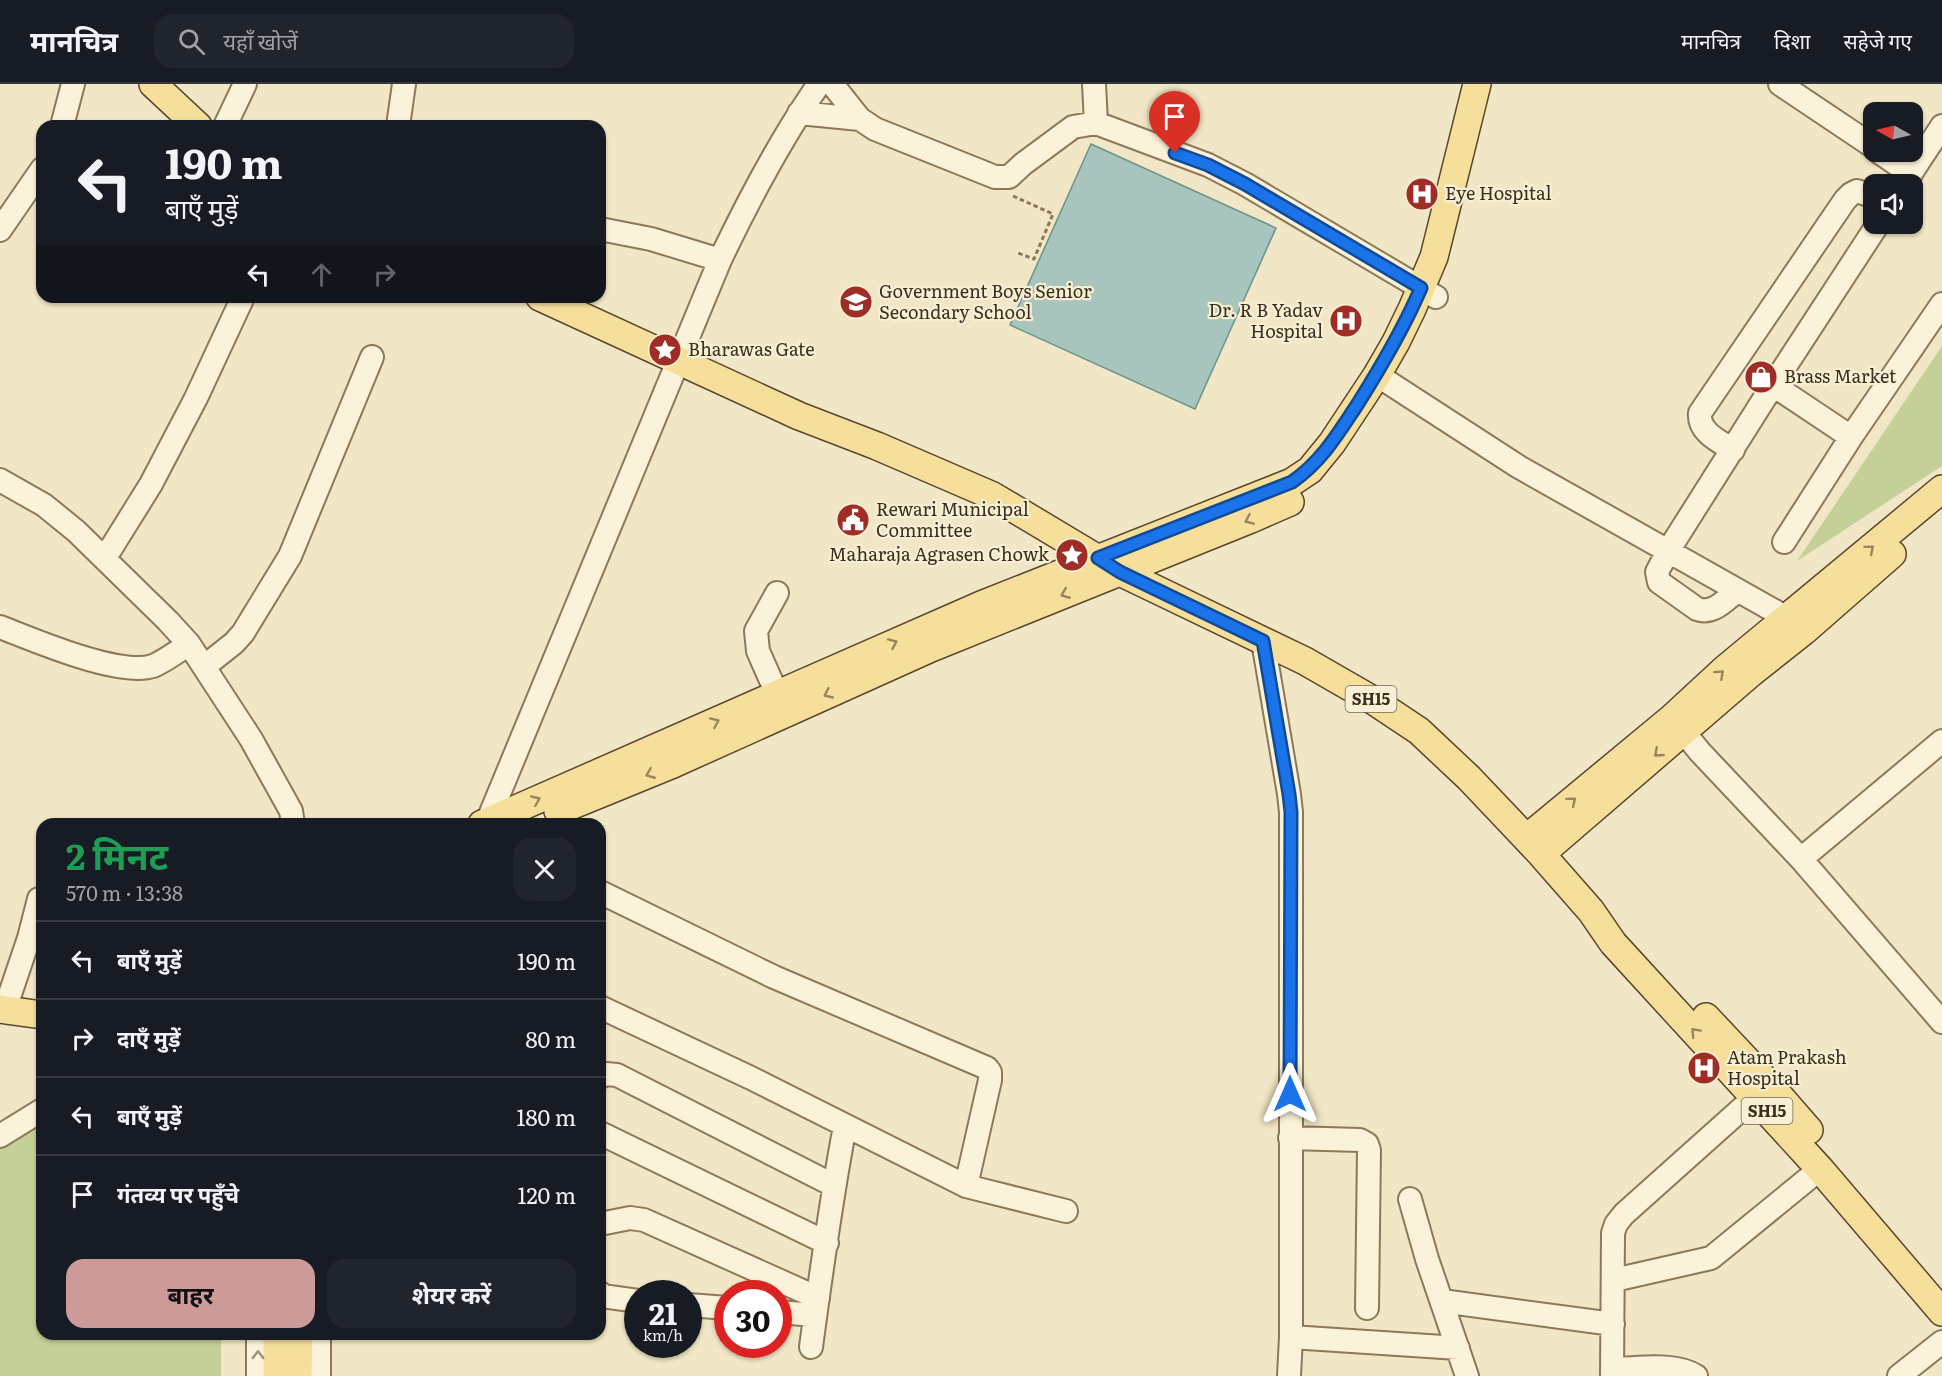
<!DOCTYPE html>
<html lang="hi">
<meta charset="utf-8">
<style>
:root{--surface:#171b24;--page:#20242c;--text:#f1f3f6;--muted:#9ea1a6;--line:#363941;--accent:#cc9a98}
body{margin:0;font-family:Literata,"Noto Sans Devanagari",serif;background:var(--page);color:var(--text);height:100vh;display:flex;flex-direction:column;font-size:22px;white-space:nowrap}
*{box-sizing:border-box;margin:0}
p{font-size:20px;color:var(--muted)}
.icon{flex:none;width:33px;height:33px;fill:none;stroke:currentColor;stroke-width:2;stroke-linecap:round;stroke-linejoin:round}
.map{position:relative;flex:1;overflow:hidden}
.side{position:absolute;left:36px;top:734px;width:570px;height:522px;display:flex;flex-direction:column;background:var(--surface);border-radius:18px;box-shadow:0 2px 4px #0004}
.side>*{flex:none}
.banner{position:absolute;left:36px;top:36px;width:570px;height:183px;border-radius:18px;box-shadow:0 2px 4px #0004;background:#171b24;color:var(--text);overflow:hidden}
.needle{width:39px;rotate:278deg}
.buttons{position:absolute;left:1863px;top:18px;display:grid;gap:12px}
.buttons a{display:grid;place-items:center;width:60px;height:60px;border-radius:12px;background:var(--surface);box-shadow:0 2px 4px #0004;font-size:30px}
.speed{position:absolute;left:624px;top:1196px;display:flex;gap:12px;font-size:30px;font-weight:700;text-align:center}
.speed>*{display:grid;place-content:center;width:78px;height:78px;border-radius:50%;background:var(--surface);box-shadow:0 2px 4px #0004;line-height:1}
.speed small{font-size:15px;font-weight:400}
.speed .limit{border:9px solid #d22;background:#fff;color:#111}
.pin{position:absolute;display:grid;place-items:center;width:51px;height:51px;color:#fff;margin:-62px -26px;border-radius:50% 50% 50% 0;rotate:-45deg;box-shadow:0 0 6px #0007}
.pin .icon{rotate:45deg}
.me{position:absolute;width:66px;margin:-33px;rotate:0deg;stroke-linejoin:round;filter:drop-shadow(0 0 4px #0008)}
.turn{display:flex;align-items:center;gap:21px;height:126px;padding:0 30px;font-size:27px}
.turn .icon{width:78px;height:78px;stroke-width:2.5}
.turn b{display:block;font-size:42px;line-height:51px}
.lanes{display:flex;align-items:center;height:57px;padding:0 30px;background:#0003;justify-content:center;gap:30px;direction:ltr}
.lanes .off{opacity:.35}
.round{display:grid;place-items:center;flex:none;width:63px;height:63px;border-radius:18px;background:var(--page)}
.headline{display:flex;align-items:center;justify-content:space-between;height:102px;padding:0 30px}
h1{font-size:36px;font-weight:700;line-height:45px;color:#1e9e55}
.button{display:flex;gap:12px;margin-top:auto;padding:12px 30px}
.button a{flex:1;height:69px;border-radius:18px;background:var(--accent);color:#111;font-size:24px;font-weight:700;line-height:69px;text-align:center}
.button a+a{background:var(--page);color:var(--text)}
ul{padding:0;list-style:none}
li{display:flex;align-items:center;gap:18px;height:78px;padding:0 30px;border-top:2px solid var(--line)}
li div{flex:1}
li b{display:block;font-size:22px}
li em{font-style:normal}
header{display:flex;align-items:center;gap:36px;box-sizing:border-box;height:84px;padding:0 30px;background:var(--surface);border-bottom:2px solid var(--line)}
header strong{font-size:28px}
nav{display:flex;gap:33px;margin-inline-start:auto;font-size:21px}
.search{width:420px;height:54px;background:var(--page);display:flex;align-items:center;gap:15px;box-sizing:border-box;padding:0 21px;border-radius:18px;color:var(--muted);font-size:22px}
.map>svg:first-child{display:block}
.green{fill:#c5d098}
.water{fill:#a7c4bd;stroke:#6c938c;stroke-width:1.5}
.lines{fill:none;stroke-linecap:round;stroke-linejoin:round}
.minor-casing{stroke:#8d785a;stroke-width:26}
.major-casing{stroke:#5a452e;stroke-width:30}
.path{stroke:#8d785a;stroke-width:3;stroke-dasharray:4.5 3;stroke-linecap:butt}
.minor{stroke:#fbf3d9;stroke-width:22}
.major{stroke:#f5df9b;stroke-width:27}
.oneway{stroke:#98865c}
.oneway2{stroke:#9c907c}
.route-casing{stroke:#114b97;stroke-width:15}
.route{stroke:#1a73e8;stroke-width:10}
.labels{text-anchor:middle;stroke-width:4.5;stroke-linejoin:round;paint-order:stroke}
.shield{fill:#f7f0d5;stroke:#746855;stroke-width:1.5}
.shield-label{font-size:16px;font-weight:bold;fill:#3c2e1e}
.poi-label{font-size:18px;fill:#3c2e1e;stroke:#f7f0d5;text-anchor:start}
</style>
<header>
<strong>मानचित्र</strong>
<div class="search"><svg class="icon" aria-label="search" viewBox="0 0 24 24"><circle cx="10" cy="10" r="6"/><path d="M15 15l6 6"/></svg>यहाँ खोजें</div>
<nav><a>मानचित्र</a><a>दिशा</a><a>सहेजे गए</a></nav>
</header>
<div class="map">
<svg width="1942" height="1292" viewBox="0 0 1942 1292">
<rect width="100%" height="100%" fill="#f1e6c5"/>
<!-- green -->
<path class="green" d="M1942,262v120l-145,95z
M42,1034v216h179v42h-221v-229z"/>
<!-- water -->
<path class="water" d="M1091,60l185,84 -81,181 -185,-84z"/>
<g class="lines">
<defs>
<path id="minor" d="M832,0l28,35 15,10 120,48h14l14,-13 50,-37 23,-4 112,42 37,19 191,113
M1094,0l2,39
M1780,0l94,63
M799,29l61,6
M62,42l11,-42
M225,42l20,-42
M398,42l6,-42
M1879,68l32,22
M1904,100l38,-58
M600,145l51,10 69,21
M0,146l42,-61
M1377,291l142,92 268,151 11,8
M1773,301l78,52
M1733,366c-14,-9 -35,-18 -33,-37l145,-213 6,-6 6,-3 17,6
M0,396l44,25 32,26 92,90 21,23 62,95 40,72 2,13
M1784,458l67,-105 91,-133
M105,474l46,-74 45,-86 47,-101
M1737,507c-12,9 -24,24 -40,18l-38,-27 -2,-10 11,-21 105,-166 105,-161
M777,509l-21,38 2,20 19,43
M0,543c34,13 119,50 153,39 12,-5 25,-15 36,-22
M1263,557l26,153 2,18v525l-2,39
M205,582l29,-23 9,-10 47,-77 82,-199
M1673,635l27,33 101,107 141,163
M488,740v-4l232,-560c29,-61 60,-120 99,-176
M1801,775l141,-118
M600,808l174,85 213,91 3,4v8l-24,106
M600,923l151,71 215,108 100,25
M5,925l24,-71 10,-39
M600,993l6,-3 11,1 216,110
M600,1049l227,110
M0,1052l42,-26
M1290,1054l70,2 7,4 2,6 -2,158
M1410,1115l17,60 40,117
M600,1140l30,-6 14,2 174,78
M1614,1196l97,-22 109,-89
M600,1209l2,3 36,5
M1442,1217l171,23
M688,1221l40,3
M778,1228l37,3
M258,1250v42
M319,1250v42
M1291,1253l167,11
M811,1263c10,-74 20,-148 34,-221
M1612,1285c25,0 62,-7 84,7
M1612,1292l1,-143 3,-9 8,-10 142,-127
M1899,1292l43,-34"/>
<path id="major" d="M153,0l45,42
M540,213l259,119 78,30 116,50 127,76 185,89 66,38 48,32 50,47 72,76 50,57 22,32 207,226 122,143
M558,727l115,-47 258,-116 320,-129 39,-17
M482,740l499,-219 311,-123 18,-12 22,-27 45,-68 19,-33 16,-33 22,-52 43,-173
M1527,754l145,-120 53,-49 217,-180
M1541,770l210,-181 53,-42 88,-77
M0,925l42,6
M1706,933l63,67 40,46
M277,1292v-42
M298,1292l1,-42"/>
</defs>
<!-- minor casing -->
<use href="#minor" class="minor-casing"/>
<!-- major casing -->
<use href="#major" class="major-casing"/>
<!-- path -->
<path class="path" d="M1013,112l40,18 -19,45 -16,-6"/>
<!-- minor -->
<use href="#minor" class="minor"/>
<!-- major -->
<use href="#major" class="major"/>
</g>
<!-- one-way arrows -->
<defs><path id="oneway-chevron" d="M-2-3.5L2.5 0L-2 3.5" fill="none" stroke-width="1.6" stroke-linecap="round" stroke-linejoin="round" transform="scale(1.5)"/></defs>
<g class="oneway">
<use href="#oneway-chevron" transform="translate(1249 436) rotate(157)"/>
<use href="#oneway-chevron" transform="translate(1870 465) rotate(-40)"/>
<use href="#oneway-chevron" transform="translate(1065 510) rotate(158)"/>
<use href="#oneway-chevron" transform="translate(893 559) rotate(-24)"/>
<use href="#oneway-chevron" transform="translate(1720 590) rotate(-42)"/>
<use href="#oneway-chevron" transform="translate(828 610) rotate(155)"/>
<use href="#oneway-chevron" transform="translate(715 638) rotate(-24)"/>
<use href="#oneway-chevron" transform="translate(1658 669) rotate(139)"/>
<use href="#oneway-chevron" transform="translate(650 690) rotate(158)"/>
<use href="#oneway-chevron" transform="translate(536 716) rotate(-23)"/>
<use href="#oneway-chevron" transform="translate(1572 717) rotate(-40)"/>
<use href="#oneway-chevron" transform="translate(1695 948) rotate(-133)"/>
</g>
<use class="oneway2" href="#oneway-chevron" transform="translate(258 1271) rotate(-90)"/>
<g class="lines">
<defs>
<path id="route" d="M1175,69l33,12 37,19 176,104c-18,42 -40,79 -64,117 -20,30 -35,56 -65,77l-194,76 22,14 143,69 26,153 2,18 -1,282"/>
</defs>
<!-- route casing -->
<use href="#route" class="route-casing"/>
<!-- route -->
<use href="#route" class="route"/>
</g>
<!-- icons -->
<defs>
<symbol id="hospital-disc" viewBox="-11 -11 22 22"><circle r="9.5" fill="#9f2d26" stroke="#f7f0d5"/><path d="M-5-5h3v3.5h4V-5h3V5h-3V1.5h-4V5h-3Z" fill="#fff"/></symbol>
<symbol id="school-disc" viewBox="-11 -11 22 22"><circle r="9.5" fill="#9f2d26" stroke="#f7f0d5"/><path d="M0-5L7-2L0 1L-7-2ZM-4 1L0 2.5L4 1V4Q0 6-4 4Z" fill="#fff"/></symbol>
<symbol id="sight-disc" viewBox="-11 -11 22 22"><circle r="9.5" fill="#9f2d26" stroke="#f7f0d5"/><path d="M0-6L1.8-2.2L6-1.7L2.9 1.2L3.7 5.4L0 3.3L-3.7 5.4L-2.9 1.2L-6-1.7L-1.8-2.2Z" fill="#fff"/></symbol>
<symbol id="shop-disc" viewBox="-11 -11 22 22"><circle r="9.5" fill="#9f2d26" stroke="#f7f0d5"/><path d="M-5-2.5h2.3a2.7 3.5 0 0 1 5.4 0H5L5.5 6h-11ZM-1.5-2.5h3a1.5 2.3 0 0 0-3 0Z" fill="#fff"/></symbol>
<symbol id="civic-disc" viewBox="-11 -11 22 22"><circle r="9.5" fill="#9f2d26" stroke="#f7f0d5"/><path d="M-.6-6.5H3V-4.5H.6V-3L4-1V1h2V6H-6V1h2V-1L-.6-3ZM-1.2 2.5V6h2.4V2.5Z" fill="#fff"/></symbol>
</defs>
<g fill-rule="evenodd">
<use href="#hospital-disc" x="1403" y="91" width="38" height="38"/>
<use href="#school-disc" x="837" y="199" width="38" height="38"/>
<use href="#hospital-disc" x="1327" y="218" width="38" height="38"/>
<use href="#sight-disc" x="646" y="247" width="38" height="38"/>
<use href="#shop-disc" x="1742" y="274" width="38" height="38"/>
<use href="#civic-disc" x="834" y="417" width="38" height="38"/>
<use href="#sight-disc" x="1053" y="452" width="38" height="38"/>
<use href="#hospital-disc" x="1685" y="965" width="38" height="38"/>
</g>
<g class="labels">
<!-- shield labels -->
<g class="shield">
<rect x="1345.5" y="602" width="51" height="26" rx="4.5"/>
<rect x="1741.5" y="1014" width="51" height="26" rx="4.5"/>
</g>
<g class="shield-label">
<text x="1371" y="621">SH15</text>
<text x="1767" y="1033">SH15</text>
</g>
<!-- poi labels -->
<g class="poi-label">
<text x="1445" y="116">Eye Hospital</text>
<text x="879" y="214">Government Boys Senior<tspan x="879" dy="21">Secondary School</tspan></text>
<text x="1323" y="233" text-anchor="end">Dr. R B Yadav<tspan x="1323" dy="21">Hospital</tspan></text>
<text x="688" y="272">Bharawas Gate</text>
<text x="1784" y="299">Brass Market</text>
<text x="876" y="432">Rewari Municipal<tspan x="876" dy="21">Committee</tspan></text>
<text x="1049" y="477" text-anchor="end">Maharaja Agrasen Chowk</text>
<text x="1727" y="980">Atam Prakash<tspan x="1727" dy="21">Hospital</tspan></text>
</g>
</g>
</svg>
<div class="buttons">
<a><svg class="needle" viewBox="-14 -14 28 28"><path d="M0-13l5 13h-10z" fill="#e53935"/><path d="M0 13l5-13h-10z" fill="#9ea1a6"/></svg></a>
<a><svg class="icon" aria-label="sound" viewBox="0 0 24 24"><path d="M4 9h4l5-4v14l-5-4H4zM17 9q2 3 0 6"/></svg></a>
</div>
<div class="speed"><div>21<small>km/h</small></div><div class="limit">30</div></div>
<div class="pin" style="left:1175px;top:69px;background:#d93025"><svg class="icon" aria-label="arrive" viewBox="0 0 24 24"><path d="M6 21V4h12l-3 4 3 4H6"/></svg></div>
<svg class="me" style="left:1290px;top:1010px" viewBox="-20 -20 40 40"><path d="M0-17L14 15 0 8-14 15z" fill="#1a73e8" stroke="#fff" stroke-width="4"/></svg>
<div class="banner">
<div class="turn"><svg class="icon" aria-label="left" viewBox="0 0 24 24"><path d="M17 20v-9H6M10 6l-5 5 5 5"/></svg><div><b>190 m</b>बाएँ मुड़ें</div></div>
<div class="lanes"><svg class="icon" aria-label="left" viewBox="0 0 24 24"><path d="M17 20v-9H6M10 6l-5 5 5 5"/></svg><svg class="icon off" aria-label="ahead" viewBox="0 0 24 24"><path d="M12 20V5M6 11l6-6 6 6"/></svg><svg class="icon off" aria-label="right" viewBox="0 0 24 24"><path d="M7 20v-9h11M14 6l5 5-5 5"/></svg></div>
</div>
<section class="side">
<div class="headline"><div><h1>2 मिनट</h1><p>570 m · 13:38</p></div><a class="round"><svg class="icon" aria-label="close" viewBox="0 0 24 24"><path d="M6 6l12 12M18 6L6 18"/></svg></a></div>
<ul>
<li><svg class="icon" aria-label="left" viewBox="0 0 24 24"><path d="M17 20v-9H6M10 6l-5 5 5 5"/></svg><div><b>बाएँ मुड़ें</b></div><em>190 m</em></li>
<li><svg class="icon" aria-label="right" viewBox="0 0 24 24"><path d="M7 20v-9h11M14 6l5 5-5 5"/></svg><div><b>दाएँ मुड़ें</b></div><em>80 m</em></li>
<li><svg class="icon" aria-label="left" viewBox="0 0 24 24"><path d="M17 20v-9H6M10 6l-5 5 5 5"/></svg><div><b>बाएँ मुड़ें</b></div><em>180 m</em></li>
<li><svg class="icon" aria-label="arrive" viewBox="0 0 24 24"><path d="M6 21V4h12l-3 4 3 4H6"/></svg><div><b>गंतव्य पर पहुँचे</b></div><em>120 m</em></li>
</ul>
<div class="button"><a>बाहर</a><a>शेयर करें</a></div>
</section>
</div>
